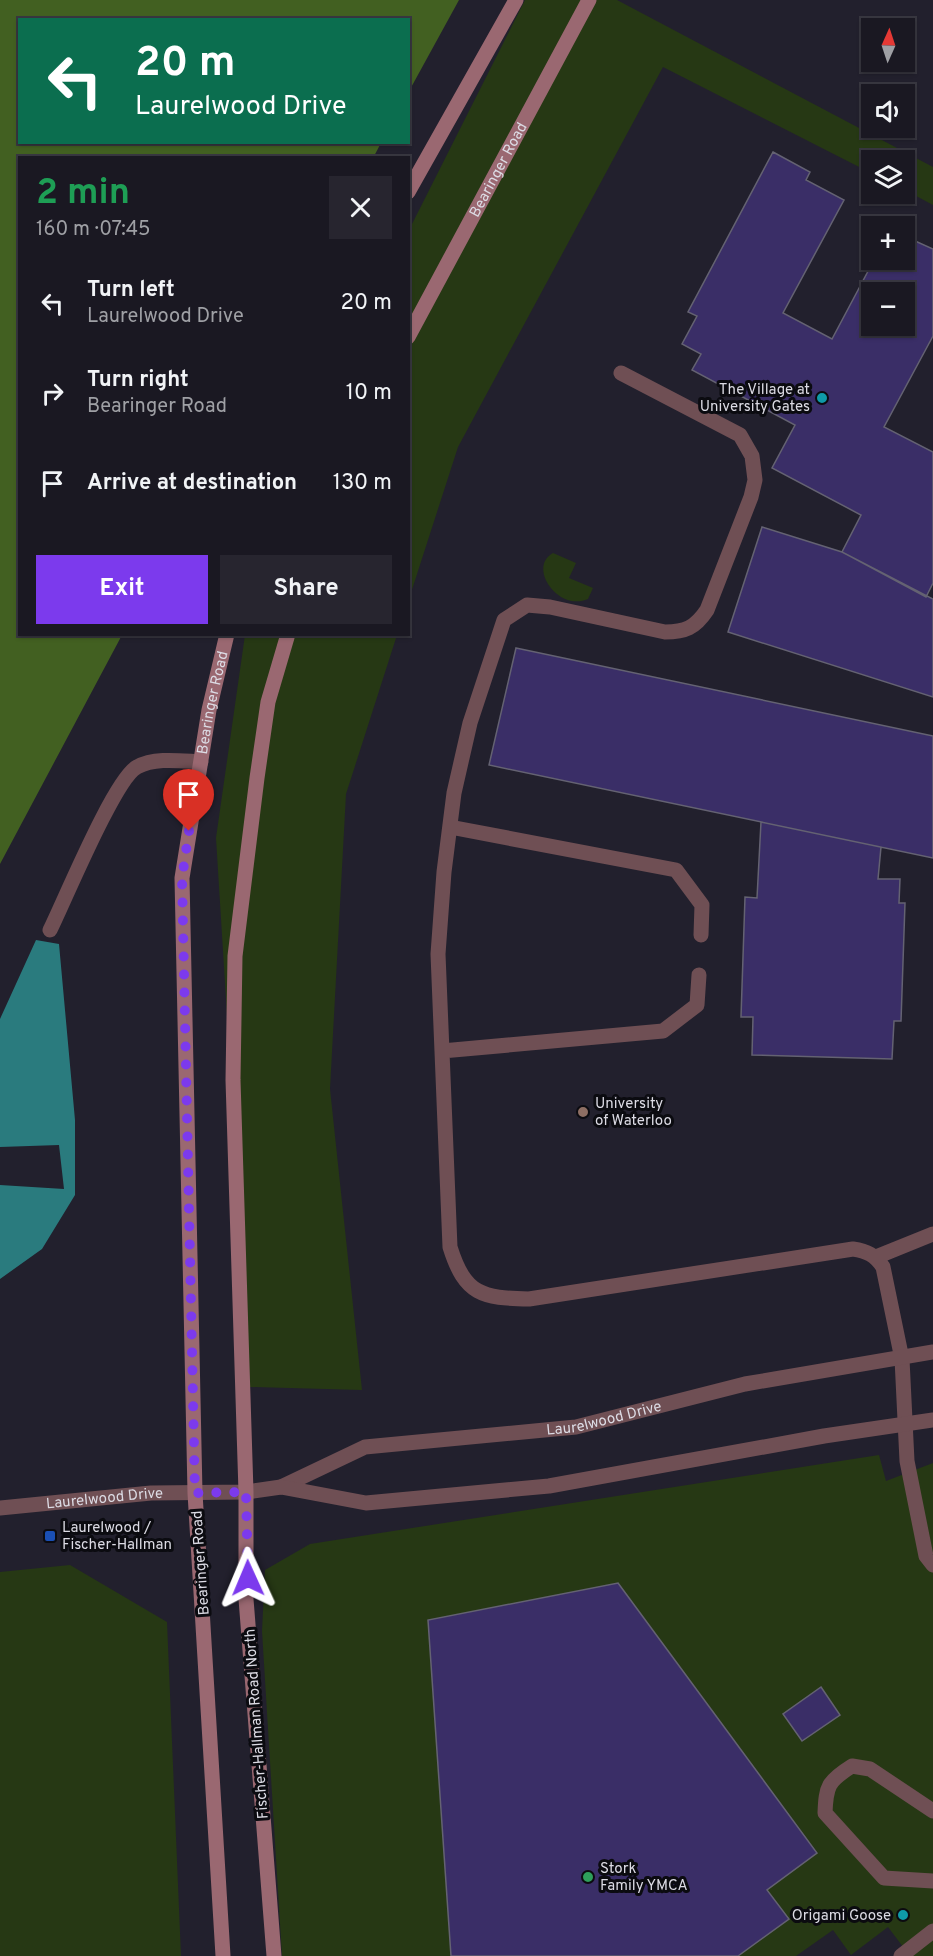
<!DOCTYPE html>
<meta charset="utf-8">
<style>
:root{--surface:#1a1822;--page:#27252f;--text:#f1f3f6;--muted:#9fa0a5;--line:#383740;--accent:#7c3aed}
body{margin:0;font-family:Overpass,sans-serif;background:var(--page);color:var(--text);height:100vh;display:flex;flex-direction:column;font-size:22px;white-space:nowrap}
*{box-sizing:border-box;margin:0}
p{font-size:20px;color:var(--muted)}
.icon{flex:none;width:33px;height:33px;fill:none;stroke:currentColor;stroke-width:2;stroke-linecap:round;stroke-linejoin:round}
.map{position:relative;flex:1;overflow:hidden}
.sheet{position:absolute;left:18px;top:156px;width:392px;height:480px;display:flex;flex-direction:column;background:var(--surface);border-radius:0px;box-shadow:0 2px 4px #0004,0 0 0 2px var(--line)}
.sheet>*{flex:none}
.hud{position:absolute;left:18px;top:18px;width:392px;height:126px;border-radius:0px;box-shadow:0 2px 4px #0004,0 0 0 2px var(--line);background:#0b6e4f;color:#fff;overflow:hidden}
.needle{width:39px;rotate:3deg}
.buttons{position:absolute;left:861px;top:18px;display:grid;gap:12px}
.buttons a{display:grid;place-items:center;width:54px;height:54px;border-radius:0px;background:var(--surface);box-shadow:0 2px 4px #0004,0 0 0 2px var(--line);font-size:30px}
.pin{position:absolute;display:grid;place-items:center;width:51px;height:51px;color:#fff;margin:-62px -26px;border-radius:50% 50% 50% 0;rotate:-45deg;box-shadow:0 0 6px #0007}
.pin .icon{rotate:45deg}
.me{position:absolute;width:66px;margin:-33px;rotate:359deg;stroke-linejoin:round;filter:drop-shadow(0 0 4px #0008)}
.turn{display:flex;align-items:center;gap:21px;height:126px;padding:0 18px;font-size:27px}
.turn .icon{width:78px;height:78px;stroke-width:2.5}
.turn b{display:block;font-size:42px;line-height:51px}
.round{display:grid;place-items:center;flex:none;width:63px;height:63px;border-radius:0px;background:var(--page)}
.overview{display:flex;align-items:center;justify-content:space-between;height:102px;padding:0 18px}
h1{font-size:36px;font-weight:700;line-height:45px;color:#1e9e55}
.primary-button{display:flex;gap:12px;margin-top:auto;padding:12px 18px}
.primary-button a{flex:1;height:69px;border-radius:0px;background:var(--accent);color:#fff;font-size:24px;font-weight:700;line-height:69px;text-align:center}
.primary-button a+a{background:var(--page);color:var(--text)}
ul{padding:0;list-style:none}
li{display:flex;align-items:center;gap:18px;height:90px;padding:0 18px}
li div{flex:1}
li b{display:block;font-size:22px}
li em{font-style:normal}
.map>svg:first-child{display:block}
.green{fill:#263814}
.forest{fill:#426021}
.water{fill:#2a7b7e}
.building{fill:#3a2e67;stroke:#646272;stroke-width:1.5;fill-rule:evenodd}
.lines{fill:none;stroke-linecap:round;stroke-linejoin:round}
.service{stroke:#6f4f54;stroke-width:15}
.tertiary{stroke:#6f4f54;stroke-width:15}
.secondary{stroke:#9a6871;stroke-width:15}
.route{stroke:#7c3aed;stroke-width:10;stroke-dasharray:0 18}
.culture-dot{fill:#0f9aa8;stroke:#0b0b10;stroke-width:2}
.education-dot{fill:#8d6e63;stroke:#0b0b10;stroke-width:2}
.transit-dot{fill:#1a4fb4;stroke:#0b0b10;stroke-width:2}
.leisure-dot{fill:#2e9e5b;stroke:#0b0b10;stroke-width:2}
.labels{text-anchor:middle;stroke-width:6;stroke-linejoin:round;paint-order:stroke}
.street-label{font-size:15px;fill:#dcdbe4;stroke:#0b0b10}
.poi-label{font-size:15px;fill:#dcdbe4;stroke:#0b0b10;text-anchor:start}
</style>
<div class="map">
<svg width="933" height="1956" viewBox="0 0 933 1956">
<rect width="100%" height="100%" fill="#22202d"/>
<!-- green -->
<path class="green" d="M525,0h92l316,167v38l-28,-15 -1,-30h-32l-1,13 -208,-106 -205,380 -50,155v-370z
M553,553l23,10 -7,15 24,10 -5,11c-30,13 -61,-32 -35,-46z
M245,635h152l-51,159 -16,295 32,301 -112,-3 -34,-549z
M879,1455l7,26 47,-18v493h-23l-22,-29 -37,28 -18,-25 -37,26h-58l50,-37 -21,-29 50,-38 -199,-269 -190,37 23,336h-169l-20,-325 3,-61 45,-26z
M70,1565l97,57 14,334h-181v-384z"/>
<!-- forest -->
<path class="forest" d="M0,0h459l-51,93v-73h-388v122l361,1 -8,15h-353v476l102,1 -122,229z"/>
<!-- water -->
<path class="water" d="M36,940l23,4 16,176v75l-33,54 -42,30v-94l64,4 -5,-44 -59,2v-128z"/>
<!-- building -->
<path class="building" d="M773,152l37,20 -4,8 38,20 -61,113 49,26 42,-79h30v-24l29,13v87l-49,91 49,25v131l-7,14 -84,-45 19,-37 -89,-47 23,-43 -103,-55 9,-16 -19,-10 15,-28 -9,-4zM872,292h32v34h-32z
M762,527l80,25 91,47v98l-205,-65z
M516,648l417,88v122l-444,-93z
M761,822l120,25 -3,32h22l-1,24h6l-4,118h-7l-2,38 -140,-4 1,-38h-12l4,-120 12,1z
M618,1583l199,270 -50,37 22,29 -51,37h-287l-23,-336z
M821,1687l19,28 -38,26 -19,-27z"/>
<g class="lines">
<!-- service -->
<path class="service" d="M621,373l119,62 12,21 3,24 -4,17 -44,113c-12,18 -22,22 -42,22l-115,-25 -23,-2 -23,15 -34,103 -16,70 -10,79 -6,82 12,293c15,48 32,51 79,52l324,-50c14,2 22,6 30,18l19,92 5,102 19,95 7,9
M450,827l226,43 26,35 -1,30
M50,930c14,-28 65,-152 87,-163 18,-10 44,-6 64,-5
M442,1051l221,-20 34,-26 2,-30
M876,1257l57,-23
M933,1811l-63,-42 -18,-3c-24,15 -26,20 -27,47l59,65 49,3
M901,1956l32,-25"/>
<!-- tertiary -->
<g class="tertiary">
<path id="s1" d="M281,1487l84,-40 211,-20 169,-43 188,-32"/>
<path id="s2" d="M0,1508l151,-15 95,-1 35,-5 85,16 183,-17 275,-50 109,-16"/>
</g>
<!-- secondary -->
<g class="secondary">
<path d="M408,192l108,-192"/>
<path id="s3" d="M408,337l181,-337"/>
<path id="s4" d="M223,1956l-28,-463 -13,-615 27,-168 18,-76"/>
<path d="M274,1956l-28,-357v-107l-13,-412 2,-124 22,-178 11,-76 20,-68"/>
</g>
</g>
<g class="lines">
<!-- route -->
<path class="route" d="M189,831l-7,47 13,615 51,-1 2,86"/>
</g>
<!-- markers -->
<g class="culture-dot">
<circle cx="822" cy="398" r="6"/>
<circle cx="903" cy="1915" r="6"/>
</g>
<circle class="education-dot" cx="583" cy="1112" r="6"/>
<rect class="transit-dot" x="44" y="1530" width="12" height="12" rx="3"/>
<circle class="leisure-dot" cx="588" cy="1877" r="6"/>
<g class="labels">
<!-- street labels -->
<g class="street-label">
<text dy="5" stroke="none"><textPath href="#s3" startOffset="190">Bearinger Road</textPath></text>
<text dy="5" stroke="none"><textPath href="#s4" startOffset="1257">Bearinger Road</textPath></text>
<text dy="5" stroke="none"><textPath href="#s1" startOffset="334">Laurelwood Drive</textPath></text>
<text dy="5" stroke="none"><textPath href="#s2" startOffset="105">Laurelwood Drive</textPath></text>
<text transform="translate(200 1563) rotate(-94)" y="5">Bearinger Road</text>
<text transform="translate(256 1724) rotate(-94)" y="5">Fischer-Hallman Road North</text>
</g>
<!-- poi labels -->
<g class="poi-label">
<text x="810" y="394" text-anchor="end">The Village at<tspan x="810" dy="17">University Gates</tspan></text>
<text x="595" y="1108">University<tspan x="595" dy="17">of Waterloo</tspan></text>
<text x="62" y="1532">Laurelwood /<tspan x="62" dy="17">Fischer-Hallman</tspan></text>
<text x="600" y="1873">Stork<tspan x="600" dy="17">Family YMCA</tspan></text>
<text x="891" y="1920" text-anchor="end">Origami Goose</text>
</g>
</g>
</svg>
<div class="buttons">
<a><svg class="needle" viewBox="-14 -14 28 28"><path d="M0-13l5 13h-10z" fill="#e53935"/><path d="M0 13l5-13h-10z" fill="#9fa0a5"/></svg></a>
<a><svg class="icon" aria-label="sound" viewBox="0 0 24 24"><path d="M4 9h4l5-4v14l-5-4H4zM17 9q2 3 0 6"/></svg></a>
<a><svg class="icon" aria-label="layers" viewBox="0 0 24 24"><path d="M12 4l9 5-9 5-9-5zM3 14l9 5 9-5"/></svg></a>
<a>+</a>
<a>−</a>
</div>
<div class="pin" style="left:189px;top:831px;background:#d93025"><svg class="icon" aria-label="arrive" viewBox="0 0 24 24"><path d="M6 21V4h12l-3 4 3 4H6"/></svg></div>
<svg class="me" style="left:248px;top:1578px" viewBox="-20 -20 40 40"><path d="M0-17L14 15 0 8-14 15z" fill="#7c3aed" stroke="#fff" stroke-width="4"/></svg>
<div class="hud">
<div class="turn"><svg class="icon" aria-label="left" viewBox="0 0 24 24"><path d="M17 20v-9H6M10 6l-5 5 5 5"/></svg><div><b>20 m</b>Laurelwood Drive</div></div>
</div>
<section class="sheet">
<div class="overview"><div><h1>2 min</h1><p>160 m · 07:45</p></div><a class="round"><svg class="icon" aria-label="close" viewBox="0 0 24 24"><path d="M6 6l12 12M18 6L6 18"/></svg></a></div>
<ul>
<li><svg class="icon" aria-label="left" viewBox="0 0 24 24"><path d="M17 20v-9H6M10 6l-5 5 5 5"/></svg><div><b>Turn left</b><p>Laurelwood Drive</p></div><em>20 m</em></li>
<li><svg class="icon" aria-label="right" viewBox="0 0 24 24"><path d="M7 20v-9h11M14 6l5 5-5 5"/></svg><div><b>Turn right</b><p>Bearinger Road</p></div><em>10 m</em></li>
<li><svg class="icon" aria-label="arrive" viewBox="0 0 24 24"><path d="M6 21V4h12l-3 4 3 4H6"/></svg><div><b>Arrive at destination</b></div><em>130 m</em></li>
</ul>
<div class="primary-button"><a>Exit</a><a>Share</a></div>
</section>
</div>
